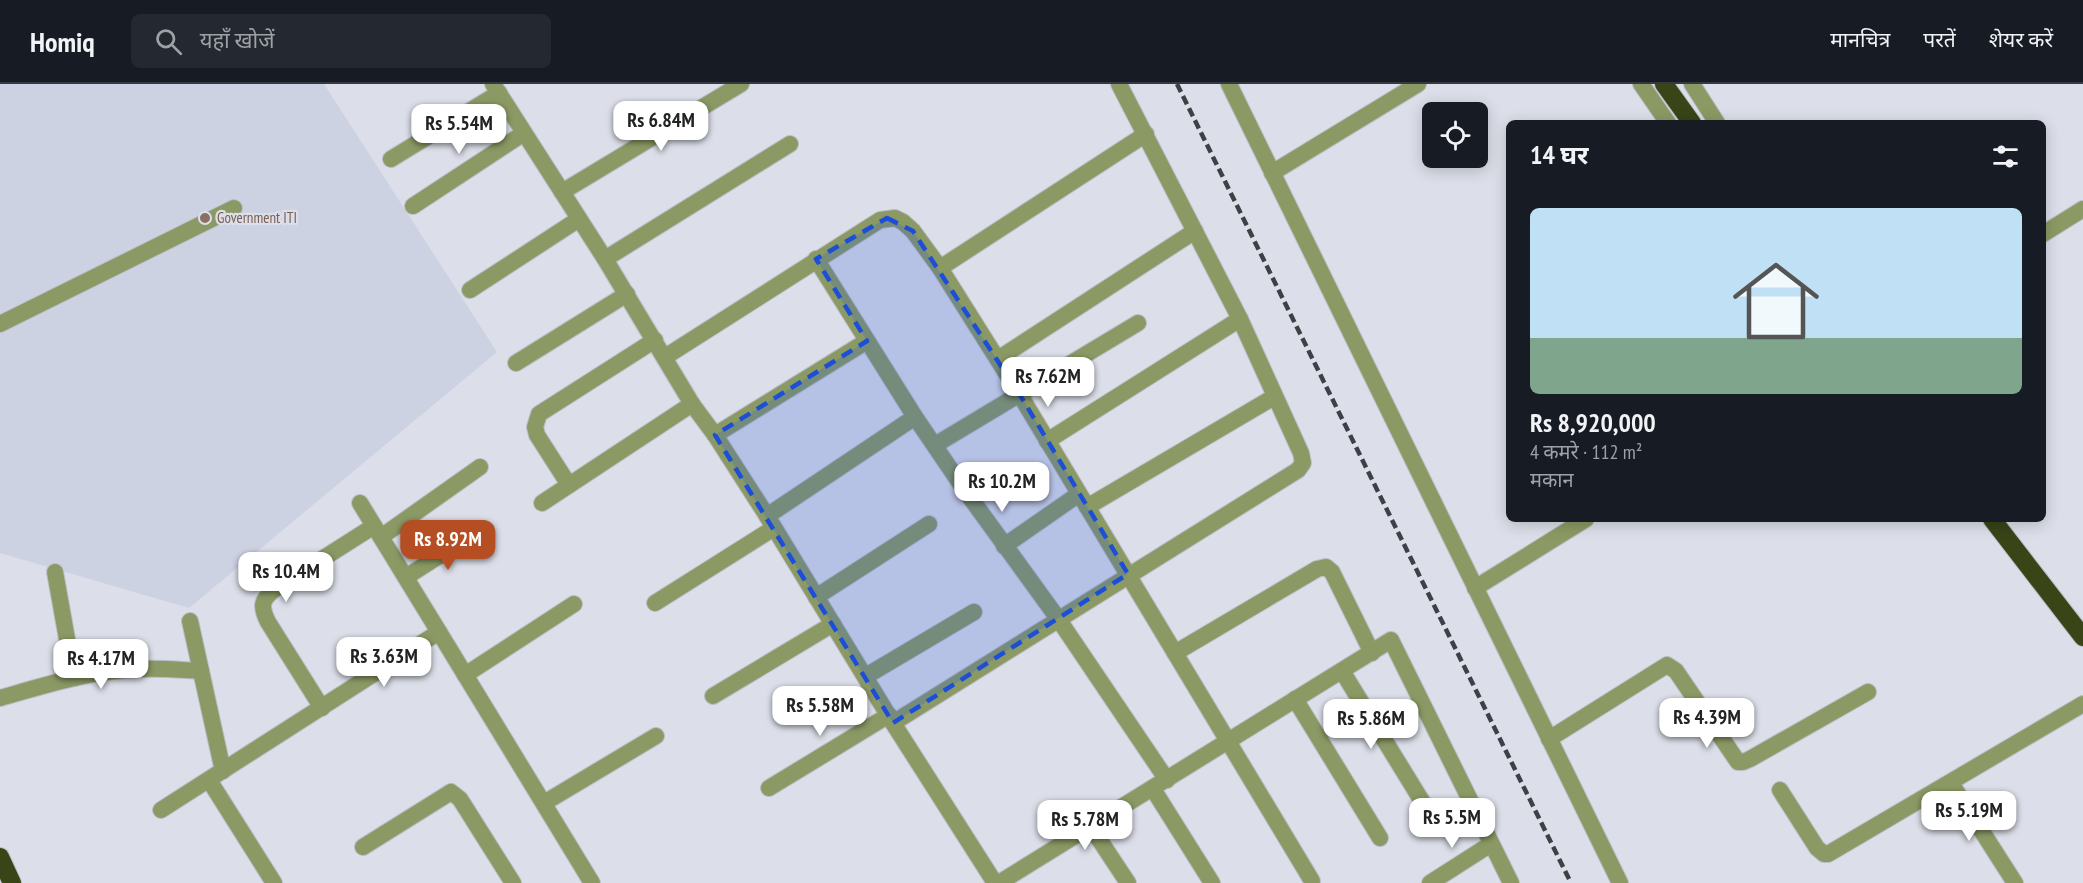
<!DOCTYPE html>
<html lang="hi">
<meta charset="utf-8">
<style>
:root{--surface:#171b24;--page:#242831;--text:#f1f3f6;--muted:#9ea1a6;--line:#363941;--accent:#b54f23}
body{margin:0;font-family:"PT Sans Narrow","Noto Sans Devanagari",sans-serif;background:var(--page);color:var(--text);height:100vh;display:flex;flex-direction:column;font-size:22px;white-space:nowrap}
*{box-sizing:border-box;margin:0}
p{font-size:20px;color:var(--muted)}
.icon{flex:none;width:33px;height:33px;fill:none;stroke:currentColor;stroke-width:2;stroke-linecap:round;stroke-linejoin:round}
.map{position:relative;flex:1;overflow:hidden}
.side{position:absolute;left:1506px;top:36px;width:540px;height:402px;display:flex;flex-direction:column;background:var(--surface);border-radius:9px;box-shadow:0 3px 15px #0003}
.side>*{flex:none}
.fabs{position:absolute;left:1422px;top:18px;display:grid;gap:12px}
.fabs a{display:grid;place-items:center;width:66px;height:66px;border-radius:9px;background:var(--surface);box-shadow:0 3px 15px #0003;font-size:30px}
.price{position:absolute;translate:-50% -51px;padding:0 14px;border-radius:12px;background:#fff;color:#222;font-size:20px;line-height:39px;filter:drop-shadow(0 2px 3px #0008)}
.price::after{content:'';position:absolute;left:50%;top:36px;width:18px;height:14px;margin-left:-9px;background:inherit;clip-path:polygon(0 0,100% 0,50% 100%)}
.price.selected{background:var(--accent);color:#fff}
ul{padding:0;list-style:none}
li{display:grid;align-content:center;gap:12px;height:318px;padding:0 24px}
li+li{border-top:2px solid var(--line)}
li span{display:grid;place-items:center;height:186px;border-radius:9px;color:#555}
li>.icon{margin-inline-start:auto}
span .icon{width:108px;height:108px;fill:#fffc;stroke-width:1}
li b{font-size:26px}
h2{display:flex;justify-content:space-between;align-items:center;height:72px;padding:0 24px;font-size:26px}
header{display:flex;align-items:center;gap:36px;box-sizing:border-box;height:84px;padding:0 30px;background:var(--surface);border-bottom:2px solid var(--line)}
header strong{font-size:28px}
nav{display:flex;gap:33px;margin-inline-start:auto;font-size:21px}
.search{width:420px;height:54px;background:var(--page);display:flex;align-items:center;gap:15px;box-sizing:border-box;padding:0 21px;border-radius:9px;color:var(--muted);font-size:22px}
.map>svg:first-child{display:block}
.built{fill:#cdd2e3}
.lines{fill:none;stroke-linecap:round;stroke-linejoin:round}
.minor-casing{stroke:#bbbdc6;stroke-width:18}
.highway-casing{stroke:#bbbdc6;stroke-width:20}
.minor{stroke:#8b9a64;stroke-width:16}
.highway{stroke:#394417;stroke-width:18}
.rail{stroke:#3f4045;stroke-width:4.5;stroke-dasharray:9 4.5;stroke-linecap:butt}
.marked{fill:#1d4ed8;fill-opacity:0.2;stroke:#1d4ed8;stroke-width:4.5;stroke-dasharray:12 8;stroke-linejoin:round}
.education-dot{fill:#8d6e63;stroke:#dcdfe9;stroke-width:2}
.labels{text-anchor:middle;stroke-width:4.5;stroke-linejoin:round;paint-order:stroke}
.education-label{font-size:15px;fill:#785e54;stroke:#dcdfe9;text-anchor:start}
</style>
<header>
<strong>Homiq</strong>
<div class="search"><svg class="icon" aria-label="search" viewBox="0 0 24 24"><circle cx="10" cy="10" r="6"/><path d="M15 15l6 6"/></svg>यहाँ खोजें</div>
<nav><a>मानचित्र</a><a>परतें</a><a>शेयर करें</a></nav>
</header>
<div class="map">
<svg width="2083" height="799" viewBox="0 0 2083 799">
<rect width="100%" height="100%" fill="#dcdfe9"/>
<path class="built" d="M0 0H324L497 268 189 524 0 469Z"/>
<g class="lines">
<g class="minor-casing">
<g id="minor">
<path d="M493 0 605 175 692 320 715 351 767 432 893 639 995 799"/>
<path d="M1229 0 1620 799"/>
<path d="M1641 0 1668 39"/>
<path d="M1692 0 1717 39"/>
<path d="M391 75 499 9"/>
<path d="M1272 89 1418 0"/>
<path d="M562 108 741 0"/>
<path d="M413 122 524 49"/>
<path d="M2043 150 2083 125"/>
<path d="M605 175 790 60"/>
<path d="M816 175 915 333 964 405 1059 536 1167 696"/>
<path d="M940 184 1146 50"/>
<path d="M470 206 579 135"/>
<path d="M0 240 234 124"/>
<path d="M665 273 880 136 895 134 903 138 913 147 940 184 1020 311 1312 797"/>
<path d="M998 275 1195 147"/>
<path d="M516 279 627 210"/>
<path d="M715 351 867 257"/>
<path d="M1047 357 1240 235"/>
<path d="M935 361 1138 239"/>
<path d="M569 401 537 351 535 343 539 330 655 256"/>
<path d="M542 419 692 320"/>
<path d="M1087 423 1274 313"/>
<path d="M767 432 915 333"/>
<path d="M381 453 480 383"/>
<path d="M1004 462 1079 410"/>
<path d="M55 488 74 594"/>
<path d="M406 493 472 451"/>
<path d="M1475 504 1586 435"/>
<path d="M816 513 929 440"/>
<path d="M655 519 774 444"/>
<path d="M190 537 223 687"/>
<path d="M439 548 592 799"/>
<path d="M1175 569 1317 485 1326 483 1332 488 1372 569"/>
<path d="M1342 587 1428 727"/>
<path d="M465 591 574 520"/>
<path d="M866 592 974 528"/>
<path d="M713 612 833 540"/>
<path d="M0 614C46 601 92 586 141 585 161 584 181 586 201 587"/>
<path d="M1295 615 1380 754"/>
<path d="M322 624 268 538C260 522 261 516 275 505L374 442"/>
<path d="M893 639 1298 386 1303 379 1301 369 1240 235 1119 0"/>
<path d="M1549 655 1667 581 1676 587 1738 678H1743L1750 675 1868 608"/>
<path d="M209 696 274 799"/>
<path d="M1951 699 2015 799"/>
<path d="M769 704 889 631"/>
<path d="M1153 705 1212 799"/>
<path d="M1780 706 1817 764 1824 770H1828L2083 620"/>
<path d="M544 719 656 652"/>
<path d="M161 726 439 548 360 419"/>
<path d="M1091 743 1128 799"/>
<path d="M363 763 451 708 460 715 513 799"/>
<path d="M999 799 1391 556 1511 799"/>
<path d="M1430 799 1491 760"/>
</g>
</g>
<g class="highway-casing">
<g id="highway">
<path d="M1664 0 1692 39"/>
<path d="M1992 435 2083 553"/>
<path d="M0 773 12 799"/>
</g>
</g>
<use href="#minor" class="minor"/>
<use href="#highway" class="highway"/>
<path class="rail" d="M1177 0 1571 799"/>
</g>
<path class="marked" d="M887 134 913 147 1020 311 1128 490 893 639 715 351 867 257 816 175Z"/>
<circle class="education-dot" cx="205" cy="134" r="6"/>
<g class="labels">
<g class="education-label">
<text x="217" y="139">Government ITI</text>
</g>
</g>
</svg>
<div class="fabs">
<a><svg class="icon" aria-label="locate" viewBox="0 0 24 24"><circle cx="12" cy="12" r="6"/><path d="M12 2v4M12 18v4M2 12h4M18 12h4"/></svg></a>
</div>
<b class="price" style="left:661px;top:68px">Rs 6.84M</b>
<b class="price" style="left:459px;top:71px">Rs 5.54M</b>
<b class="price" style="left:1048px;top:324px">Rs 7.62M</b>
<b class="price" style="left:1002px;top:429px">Rs 10.2M</b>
<b class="price selected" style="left:448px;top:487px">Rs 8.92M</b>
<b class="price" style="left:286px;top:519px">Rs 10.4M</b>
<b class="price" style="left:384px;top:604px">Rs 3.63M</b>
<b class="price" style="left:101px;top:606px">Rs 4.17M</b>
<b class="price" style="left:820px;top:653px">Rs 5.58M</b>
<b class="price" style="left:1707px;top:665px">Rs 4.39M</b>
<b class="price" style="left:1371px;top:666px">Rs 5.86M</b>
<b class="price" style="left:1969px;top:758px">Rs 5.19M</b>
<b class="price" style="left:1452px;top:765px">Rs 5.5M</b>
<b class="price" style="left:1085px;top:767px">Rs 5.78M</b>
<section class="side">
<h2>14 घर<svg class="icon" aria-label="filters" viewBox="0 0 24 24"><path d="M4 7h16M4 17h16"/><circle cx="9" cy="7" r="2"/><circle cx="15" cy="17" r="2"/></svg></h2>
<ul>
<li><span style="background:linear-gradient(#bfe0f5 70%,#7fa58c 0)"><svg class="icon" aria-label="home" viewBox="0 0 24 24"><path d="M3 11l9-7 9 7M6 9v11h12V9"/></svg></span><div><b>Rs 8,920,000</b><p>4 कमरे · 112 m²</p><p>मकान</p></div></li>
</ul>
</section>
</div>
